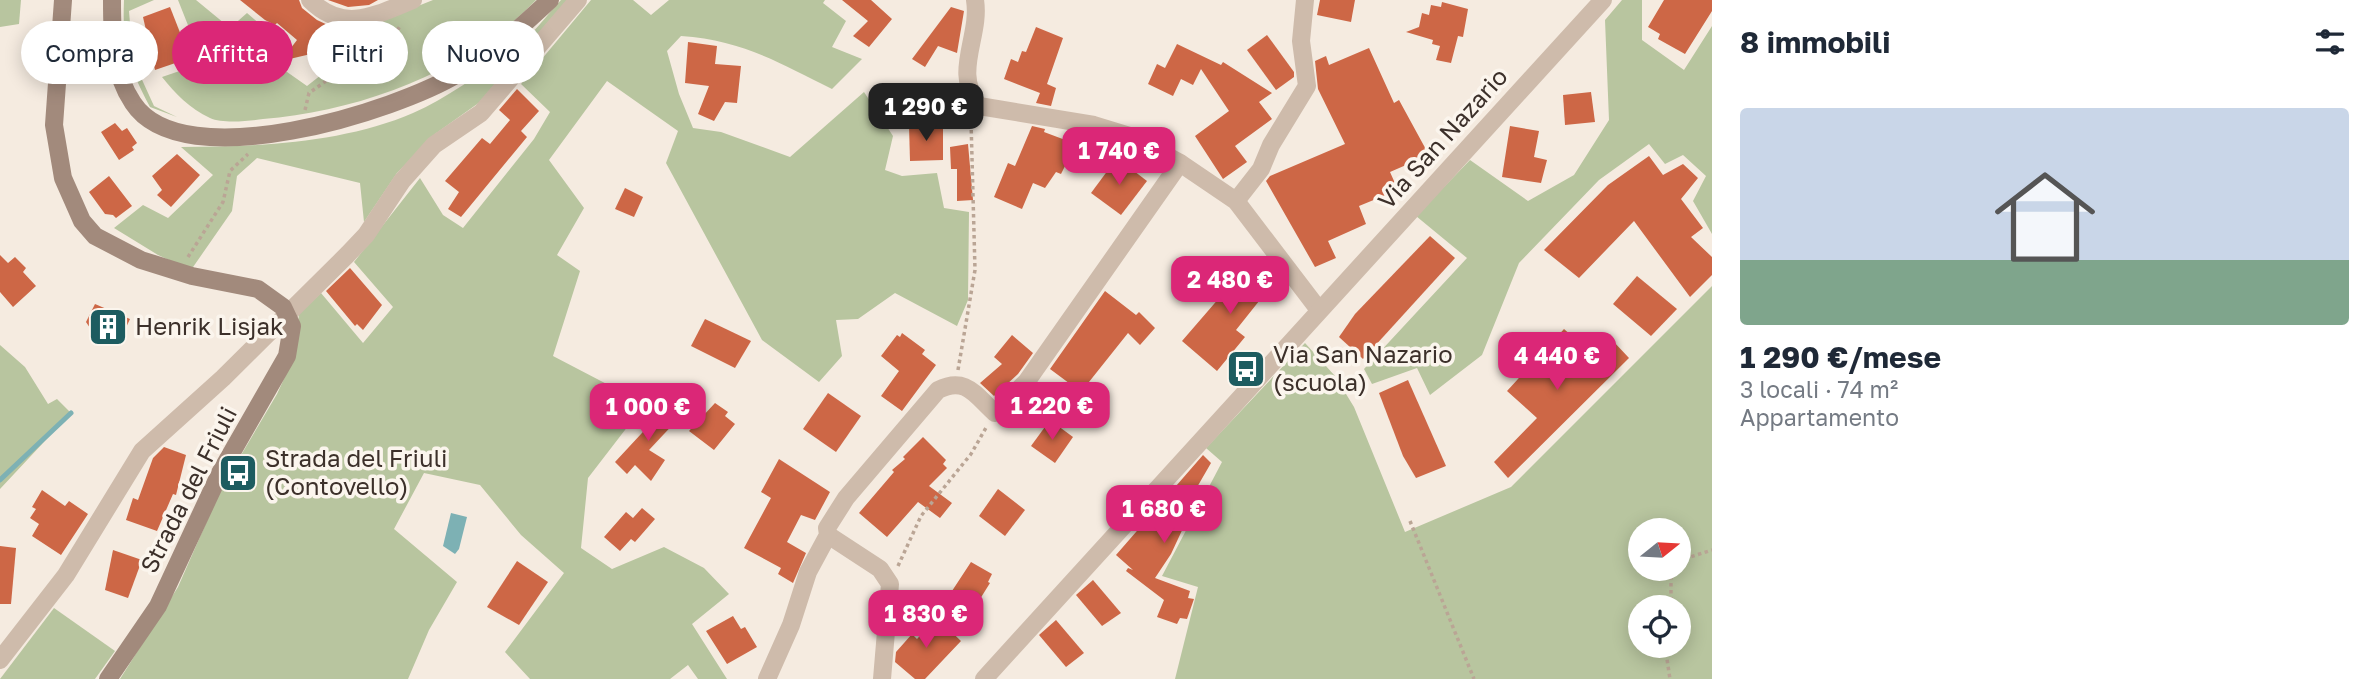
<!DOCTYPE html>
<html lang="it">
<meta charset="utf-8">
<style>
:root{--surface:#fff;--page:#f6f6f7;--text:#1f2937;--muted:#747a83;--accent:#db2777}
body{margin:0;font-family:"Golos Text",sans-serif;background:var(--page);color:var(--text);height:100vh;display:flex;flex-direction:column;font-size:26px;white-space:nowrap}
*{box-sizing:border-box;margin:0}
p{font-size:23px;color:var(--muted)}
.icon{flex:none;width:38px;height:38px;fill:none;stroke:currentColor;stroke-width:2;stroke-linecap:round;stroke-linejoin:round}
.map{position:relative;flex:1;overflow:hidden}
.side{display:flex;flex-direction:column;background:var(--surface);width:665px}
.side>*{flex:none}
.hud{position:absolute;left:21px;top:21px;width:665px;height:63px;display:flex;gap:14px}
.needle{width:46px;rotate:72deg}
.buttons{position:absolute;left:1628px;top:518px;display:grid;gap:14px}
.buttons a{display:grid;place-items:center;width:63px;height:63px;border-radius:50%;background:var(--surface);box-shadow:0 4px 18px #0003;font-size:35px}
.price{position:absolute;translate:-50% -60px;padding:0 16px;border-radius:14px;background:var(--accent);color:#fff;font-size:23px;line-height:46px;filter:drop-shadow(0 2px 4px #0008)}
.price::after{content:'';position:absolute;left:50%;top:42px;width:21px;height:16px;margin-left:-10px;background:inherit;clip-path:polygon(0 0,100% 0,50% 100%)}
.price.current{background:#222;color:#fff}
ul{padding:0;list-style:none}
li{display:grid;align-content:center;gap:14px;height:371px;padding:0 28px}
li span{display:grid;place-items:center;height:217px;border-radius:7px;color:#555}
li>.icon{margin-inline-start:auto}
span .icon{width:126px;height:126px;fill:#fffc;stroke-width:1}
li b{font-size:30px}
h2{display:flex;justify-content:space-between;align-items:center;height:84px;padding:0 28px;font-size:30px}
.chip{padding:0 24px;border-radius:32px;background:var(--surface);box-shadow:0 4px 18px #0003;font-size:24px;line-height:63px}
.chip.current{background:var(--accent);color:#fff}
main{display:flex;flex:1;min-height:0}
.map>svg:first-child{display:block}
.green{fill:#b8c59f;fill-rule:evenodd}
.water{fill:#7db1b4}
.lines{fill:none;stroke-linecap:round;stroke-linejoin:round}
.stream{stroke:#7db1b4;stroke-width:5}
.building{fill:#cd6746}
.path{stroke:#baa595;stroke-width:3.5;stroke-dasharray:3.5 3.5;stroke-linecap:butt}
.minor{stroke:#cebbab;stroke-width:18}
.secondary{stroke:#a28a7c;stroke-width:18}
.labels{text-anchor:middle;stroke-width:7;stroke-linejoin:round;paint-order:stroke}
.street-label{font-size:24px;fill:#3c302a;stroke:#fbf5ed}
.poi-label{font-size:24px;fill:#3c302a;stroke:#fbf5ed;text-anchor:start}
</style>
<main>
<div class="map">
<svg width="1712" height="679" viewBox="0 0 1712 679">
<rect width="100%" height="100%" fill="#f5ebe0"/>
<g class="green">
<path d="M0 0H21L19 24 0 27Z"/>
<path d="M124 0H154L129 11 133 60 154 106 177 117 150 107C129 67 122 46 124 0Z"/>
<path d="M178 0H196L230 28 247 13 281 42 270 60 307 86 372 35 368 26 433 0H536C467 72 360 111 263 119 249 121 223 124 210 118 190 109 175 93 162 77L203 63Z"/>
<path d="M561 0H571L480 102 435 134 397 173 364 222 360 183 257 158 237 176 232 211 191 270 158 255 114 228 143 205 168 218 213 175 181 147C256 147 344 143 413 113 447 98 483 72 513 50 531 37 546 16 561 0Z"/>
<path d="M591 0H633L651 15 669 0H825L823 3 846 21 832 47 862 59 832 89C779 63 742 40 681 36L667 51 679 94 693 128 721 132 790 157 864 92 893 136 885 170 902 176 937 173 944 208 969 212 968 300 957 326 895 293 858 319 836 320 842 356 819 382 762 340 666 163 678 131 607 81 549 160 584 208 557 255 580 271 553 356 645 404 588 478 581 548 612 569 664 547 704 568 729 594 692 624 727 679H698L688 665 670 679H530L505 652 564 573 521 535 480 485 424 473 394 529 457 582 429 630 408 679H120L178 587 221 489 277 394 295 355 299 313 321 293 363 343 393 307 354 262 420 178 443 215 463 228 534 139 550 112 521 84Z"/>
<path d="M1622 0H1642V40L1684 70 1712 26V234L1693 201 1706 176 1683 155 1665 164 1649 144 1599 180 1519 263 1482 355 1430 395 1417 368 1372 384 1364 369 1467 258 1416 216 1470 160 1528 201 1574 175 1609 120 1605 20Z"/>
<path d="M1712 286V679H1175L1198 587 1162 576 1222 462 1206 448 1305 343 1335 376 1354 407 1405 532 1511 487ZM1640 530H1678V569H1640ZM1640 607H1678V646H1640Z"/>
<path d="M0 345 25 367 48 404 57 399 71 413 0 489Z"/>
<path d="M54 608 115 651 95 679H0Z"/>
</g>
<path class="water" d="M451 513 467 517 459 549 455 554 443 546Z"/>
<g class="lines">
<path class="stream" d="M0 480 71 413"/>
</g>
<g class="building">
<path d="M240 0H299L302 8 317 20 332 27 359 30 362 37 328 50 281 61 297 40 277 23 275 25 265 20Z"/>
<path d="M328 0H378L369 5 348 7Z"/>
<path d="M842 0H871L892 19 869 47 853 36 868 21Z"/>
<path d="M1320 0H1355L1351 22 1317 15Z"/>
<path d="M1664 0H1712V11L1685 54 1658 39 1660 34 1648 27Z"/>
<path d="M1442 2 1468 9 1463 37 1458 36 1451 63 1436 60 1440 46 1432 44 1433 40 1406 32 1419 27 1422 13 1429 15 1431 5 1441 7Z"/>
<path d="M170 7 190 58 155 70 143 17Z"/>
<path d="M951 7 964 11 957 53 938 46 925 67 912 59Z"/>
<path d="M1036 27 1063 38 1047 84 1056 88 1051 106 1036 103 1040 93 1004 79 1011 59 1018 62 1022 51 1026 52Z"/>
<path d="M1267 35 1294 72V77L1276 90 1247 50Z"/>
<path d="M688 42 717 46 715 64 741 66 737 103 725 102 714 121 698 114 709 86 685 83Z"/>
<path d="M1177 44 1221 65 1223 62 1272 93 1259 102 1272 119 1235 146 1247 162 1223 179 1195 136 1229 111 1201 69 1193 85 1181 79 1173 96 1148 84 1157 64 1165 68Z"/>
<path d="M1369 48 1394 103 1399 100 1429 155 1390 172 1398 190 1359 206 1366 224 1328 241 1336 258 1315 267 1266 181 1270 176 1345 144 1318 89 1315 61 1326 56 1329 65Z"/>
<path d="M517 89 539 111 521 131 527 137 461 217 448 209 459 192 445 181 482 138 490 144 510 120 499 110Z"/>
<path d="M1591 92 1595 122 1565 125 1563 95Z"/>
<path d="M115 123 122 131 127 128 137 143 132 147 134 150 119 160 101 132Z"/>
<path d="M909 125H943V160L910 161Z"/>
<path d="M1032 126 1045 129 1044 132 1076 144 1061 174 1056 172 1045 188 1033 183 1022 209 994 197 1008 163 1015 166Z"/>
<path d="M1510 126 1539 131 1534 157 1547 160 1541 183 1502 177Z"/>
<path d="M968 144 973 200 957 201V169H951L950 147Z"/>
<path d="M177 154 200 175 171 207 157 195 162 190 152 176Z"/>
<path d="M1649 156 1663 175 1683 164 1698 178 1681 199 1703 228 1691 237 1712 257V275L1690 297 1634 221 1579 278 1544 250 1608 185Z"/>
<path d="M1117 158 1147 181 1121 215 1091 193Z"/>
<path d="M109 176 132 206 116 218 113 215 105 214 89 192Z"/>
<path d="M625 188 643 197 634 217 615 209Z"/>
<path d="M1430 236 1455 258 1363 359 1339 337 1355 314Z"/>
<path d="M0 255 8 263 15 257 26 268 23 272 36 286 13 307 0 292Z"/>
<path d="M1252 260 1261 268 1265 264 1279 276 1236 330 1245 337 1217 371 1182 341Z"/>
<path d="M350 268 382 305 363 330 357 324 355 326 326 291Z"/>
<path d="M1637 276 1677 309 1651 336 1613 304Z"/>
<path d="M1105 291 1136 315 1139 312 1155 328 1140 345 1128 333 1081 392 1050 369Z"/>
<path d="M95 304 130 319 123 334 116 331 111 341 101 335 96 337 86 322Z"/>
<path d="M705 319 751 341 735 368 691 346Z"/>
<path d="M1564 329 1597 358 1613 341 1629 358 1508 478 1494 462 1537 418 1507 391Z"/>
<path d="M902 333 925 350 922 354 936 365 902 411 881 396 899 371 881 356 897 335 900 337Z"/>
<path d="M1012 335 1033 353 1018 374 994 396 980 383 1002 364 994 357Z"/>
<path d="M1408 380 1446 466 1416 478 1403 456 1379 393Z"/>
<path d="M828 393 861 416 836 452 803 429Z"/>
<path d="M653 400 679 418 649 450 665 460 651 481 635 465 627 474 615 462 654 420 642 414Z"/>
<path d="M715 403 728 412 725 416 735 424 714 450 689 431Z"/>
<path d="M1050 420 1073 437 1055 463 1031 446Z"/>
<path d="M923 437 946 460 943 464 947 468 929 486 952 503 940 518 918 502 887 537 859 513 894 472 892 470 905 459 903 457Z"/>
<path d="M164 447 186 455 176 495 173 494 157 531 126 520 133 498 138 500 153 458Z"/>
<path d="M1203 455 1211 463 1185 508 1191 511 1171 554 1155 578 1190 591 1188 598 1194 599 1187 619 1180 618 1177 624 1157 617 1164 600 1126 571 1128 568 1133 570 1116 555Z"/>
<path d="M779 459 830 492 815 520 801 515 787 542 806 553 793 583 778 574 781 568 744 548 771 498 761 492Z"/>
<path d="M998 489 1025 510 1005 536 979 516Z"/>
<path d="M42 490 65 506 69 501 88 514 61 555 32 536 39 524 30 518 36 509 32 507Z"/>
<path d="M642 508 655 519 635 542 631 539 620 551 604 537 626 512 633 518Z"/>
<path d="M0 546 16 548 11 604H0Z"/>
<path d="M113 550 142 560 128 598 105 590Z"/>
<path d="M517 561 548 582 519 625 487 607Z"/>
<path d="M971 562 992 574 988 582 990 583 975 607 952 591Z"/>
<path d="M1093 580 1121 613 1102 626 1076 595Z"/>
<path d="M733 616 741 629 745 627 757 647 727 664 706 631Z"/>
<path d="M937 618 961 641 925 679H915L895 662 896 652 912 634 917 639Z"/>
<path d="M1056 620 1084 653 1066 667 1039 635Z"/>
</g>
<g class="lines">
<g class="path">
<path d="M305 110 309 93 396 32 401 25"/>
<path d="M188 257 223 202 230 171 248 154"/>
<path d="M958 370 975 270 971 121"/>
<path d="M1410 521 1474 679"/>
<path d="M1678 561 1712 550"/>
<path d="M898 566 921 516 971 454 987 426"/>
<path d="M1671 569V607"/>
<path d="M1665 646 1670 679"/>
</g>
<g class="minor">
<path d="M310 0C343 33 374 16 413 0"/>
<path d="M975 0C981 37 952 72 979 106L1094 125 1130 136 1180 163"/>
<path d="M1236 201 1261 169 1271 145 1307 86 1301 41 1305 0"/>
<path d="M828 535 880 569 890 584 882 679"/>
<path d="M0 660 66 575 142 451 223 378 348 254 366 235 402 181 434 145 481 113 578 0"/>
<path d="M767 679 791 625 808 572 828 535 827 528 846 498 938 390C966 376 975 395 995 413L1027 381 1180 163 1236 201 1319 310"/>
<path d="M984 679 1603 0"/>
</g>
<g class="secondary">
<path d="M63 0 54 125 63 178 82 221 95 236 141 260 192 276 258 289 283 307 292 326 287 356 220 473 158 606 108 679"/>
<path d="M112 0C112 35 112 72 133 103 183 179 397 111 459 73 493 53 521 27 550 0"/>
</g>
</g>
<defs>
<g id="building-square" transform="scale(2.0125)"><rect x="-9" y="-9" width="18" height="18" rx="4" fill="#1d5c60" stroke="#fbf5ed"/><path d="M-4-6H4V6H1V3H-1V6H-4ZM-2.5-4.3h1.7v1.8h-1.7ZM.8-4.3h1.7v1.8H.8ZM-2.5-1h1.7V.8h-1.7ZM.8-1h1.7V.8H.8Z" fill="#fff"/></g>
<g id="bus-square" transform="scale(2.0125)"><rect x="-9" y="-9" width="18" height="18" rx="4" fill="#1d5c60" stroke="#fbf5ed"/><path d="M-5-6H5V4H4V6H2V4H-2V6H-4V4H-5ZM-3.5-4V0h7V-4ZM-3.5 1.2v1.5H-2V1.2ZM2 1.2v1.5H3.5V1.2Z" fill="#fff"/></g>
</defs>
<g fill-rule="evenodd">
<use href="#building-square" x="108" y="327"/>
<use href="#bus-square" x="1246" y="369"/>
<use href="#bus-square" x="238" y="473"/>
</g>
<g class="labels">
<g class="street-label">
<text transform="translate(1443 139) rotate(-48)" y="8">Via San Nazario</text>
<text transform="translate(189 490) rotate(-63)" y="8">Strada del Friuli</text>
</g>
<g class="poi-label">
<text x="135" y="335">Henrik Lisjak</text>
<text x="1273" y="363">Via San Nazario<tspan x="1273" dy="28">(scuola)</tspan></text>
<text x="265" y="467">Strada del Friuli<tspan x="265" dy="28">(Contovello)</tspan></text>
</g>
</g>
</svg>
<div class="buttons">
<a><svg class="needle" viewBox="-14 -14 28 28"><path d="M0-13l5 13h-10z" fill="#e53935"/><path d="M0 13l5-13h-10z" fill="#747a83"/></svg></a>
<a><svg class="icon" aria-label="locate" viewBox="0 0 24 24"><circle cx="12" cy="12" r="6"/><path d="M12 2v4M12 18v4M2 12h4M18 12h4"/></svg></a>
</div>
<b class="price current" style="left:926px;top:143px">1 290 €</b>
<b class="price" style="left:1119px;top:187px">1 740 €</b>
<b class="price" style="left:1230px;top:316px">2 480 €</b>
<b class="price" style="left:1557px;top:392px">4 440 €</b>
<b class="price" style="left:1052px;top:442px">1 220 €</b>
<b class="price" style="left:648px;top:443px">1 000 €</b>
<b class="price" style="left:1164px;top:545px">1 680 €</b>
<b class="price" style="left:926px;top:650px">1 830 €</b>
<div class="hud">
<a class="chip">Compra</a>
<a class="chip current">Affitta</a>
<a class="chip">Filtri</a>
<a class="chip">Nuovo</a>
</div>
</div>
<section class="side">
<h2>8 immobili<svg class="icon" aria-label="filters" viewBox="0 0 24 24"><path d="M4 7h16M4 17h16"/><circle cx="9" cy="7" r="2"/><circle cx="15" cy="17" r="2"/></svg></h2>
<ul>
<li><span style="background:linear-gradient(#c9d6e8 70%,#7fa58c 0)"><svg class="icon" aria-label="home" viewBox="0 0 24 24"><path d="M3 11l9-7 9 7M6 9v11h12V9"/></svg></span><div><b>1 290 €/mese</b><p>3 locali · 74 m²</p><p>Appartamento</p></div></li>
</ul>
</section>
</main>
